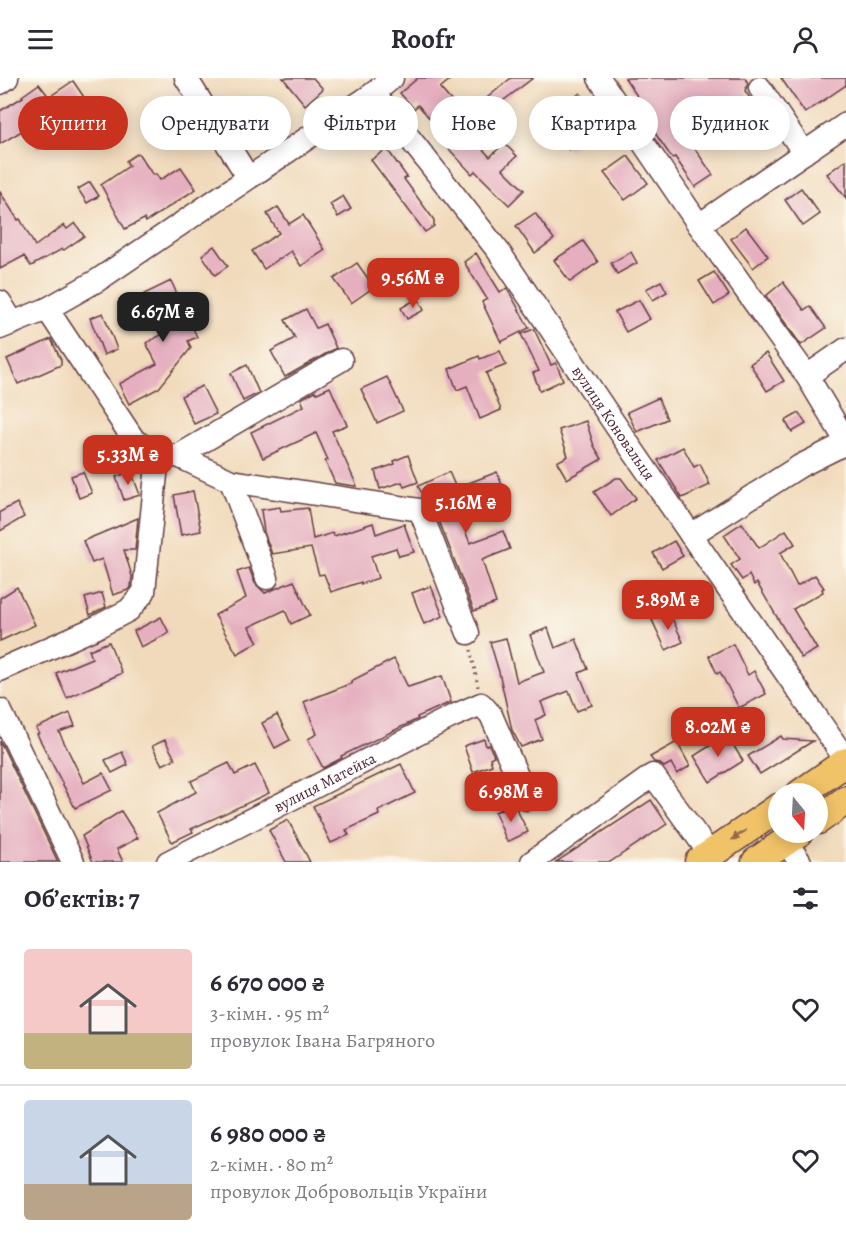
<!DOCTYPE html>
<html lang="uk">
<meta charset="utf-8">
<style>
:root{--surface:#fff;--page:#f7f7f7;--text:#2b2b33;--muted:#7c7c81;--line:#e1e1e2;--accent:#c8321e}
body{margin:0;font-family:Alegreya,serif;background:var(--page);color:var(--text);height:100vh;display:flex;flex-direction:column;font-size:22px;white-space:nowrap}
*{box-sizing:border-box;margin:0}
p{font-size:20px;color:var(--muted)}
.icon{flex:none;width:33px;height:33px;fill:none;stroke:currentColor;stroke-width:2;stroke-linecap:round;stroke-linejoin:round}
.map{position:relative;height:784px;overflow:hidden}
.sheet{display:flex;flex-direction:column;background:var(--surface);flex:1}
.sheet>*{flex:none}
.hud{position:absolute;left:18px;top:18px;width:810px;height:54px;display:flex;gap:12px}
.needle{width:39px;rotate:162deg}
.buttons{position:absolute;left:768px;top:705px;display:grid;gap:12px}
.buttons a{display:grid;place-items:center;width:60px;height:60px;border-radius:50%;background:var(--surface);box-shadow:0 3px 15px #0003;font-size:30px}
.price{position:absolute;translate:-50% -51px;padding:0 14px;border-radius:12px;background:var(--accent);color:#fff;font-size:20px;line-height:39px;filter:drop-shadow(0 2px 3px #0008)}
.price::after{content:'';position:absolute;left:50%;top:36px;width:18px;height:14px;margin-left:-9px;background:inherit;clip-path:polygon(0 0,100% 0,50% 100%)}
.price.current{background:#222;color:#fff}
ul{padding:0;list-style:none}
li{display:flex;align-items:center;gap:18px;height:150px;padding:0 24px}
li+li{border-top:2px solid var(--line)}
li span{display:grid;place-items:center;flex:none;width:168px;height:120px;border-radius:6px;color:#555}
li>.icon{margin-inline-start:auto}
span .icon{width:72px;height:72px;fill:#fffc;stroke-width:1}
li b{font-size:26px}
h2{display:flex;justify-content:space-between;align-items:center;height:72px;padding:0 24px;font-size:26px}
.pill{padding:0 21px;border-radius:27px;background:var(--surface);box-shadow:0 3px 15px #0003;font-size:21px;line-height:54px}
.pill.current{background:var(--accent);color:#fff}
header{display:flex;justify-content:space-between;align-items:center;height:78px;padding:0 24px;background:var(--surface);font-size:27px;font-weight:700}
.map>svg:first-child{display:block}
.building{fill:#e5afbf}
.lines{fill:none;stroke-linecap:round;stroke-linejoin:round}
.minor-casing{stroke:#633b41;stroke-width:25}
.major-casing{stroke:#633b41;stroke-width:31}
.path{stroke:#633b41;stroke-width:3;stroke-dasharray:1.5 4.5;stroke-linecap:butt}
.minor{stroke:#fff;stroke-width:22}
.major{stroke:#f1c369;stroke-width:28}
.oneway{fill:#956947}
.labels{text-anchor:middle;stroke-width:6;stroke-linejoin:round;paint-order:stroke}
.street-label{font-size:16px;fill:#4a1f2b;stroke:#fbf7ec}
</style>
<header><svg class="icon" aria-label="menu" viewBox="0 0 24 24"><path d="M4 6h16M4 12h16M4 18h16"/></svg>Roofr<svg class="icon" aria-label="person" viewBox="0 0 24 24"><circle cx="12" cy="8" r="4"/><path d="M4 21q1-7 8-7t8 7"/></svg></header>
<div class="map">
<svg width="846" height="784" viewBox="0 0 846 784">
<rect width="100%" height="100%" fill="#fbf7ec"/>
<filter id="ink" filterUnits="userSpaceOnUse"><feTurbulence type="fractalNoise" baseFrequency=".0167" numOctaves="2"/><feDisplacementMap in="SourceGraphic" scale="12" xChannelSelector="R" yChannelSelector="G"/><feConvolveMatrix kernelMatrix="1 2 1 2 8 2 1 2 1" color-interpolation-filters="sRGB"/></filter>
<filter id="wash" filterUnits="userSpaceOnUse"><feTurbulence type="fractalNoise" baseFrequency=".008" numOctaves="4" result="noise"/><feDisplacementMap in="SourceGraphic" scale="24" xChannelSelector="R" yChannelSelector="G"/><feGaussianBlur stdDeviation="1.35" result="paint"/><feColorMatrix in="noise" values="0 0 0 0 0 0 0 0 0 0 0 0 0 0 0 0 0 1.4 0 .05"/><feComposite in="paint" operator="in"/></filter>
<g filter="url(#wash)">
<rect width="100%" height="100%" fill="#f1dabb"/>
<g id="blocks">
<g class="building">
<path d="M283 0H313L323 11 305 27Z"/>
<path d="M418 0H452L440 10 467 41 460 47 490 79 504 65 517 78 503 91 524 112 509 127 475 93 472 96 449 71 453 67 418 27 414 31 400 15Z"/>
<path d="M511 0H533L483 38 476 29Z"/>
<path d="M625 0H745L748 5 745 13 774 56 759 66 741 39 722 52 695 71 713 97 695 109 675 79 672 80 642 36 647 33Z"/>
<path d="M781 0H846V7L805 35Z"/>
<path d="M73 3 101 44 86 55 70 31 46 47 55 60 38 71 25 51 0 66V33L23 19 22 18 39 6 49 19Z"/>
<path d="M580 15 600 38 577 57 581 62 569 72 553 52 569 40 561 30Z"/>
<path d="M264 18 283 43 253 65 234 40Z"/>
<path d="M174 21 187 41 157 61 144 41Z"/>
<path d="M387 71 407 99 404 101 434 142V148L425 154 371 82Z"/>
<path d="M138 75 153 97 156 96 160 102 181 89 196 111 146 144 144 141 125 151 101 107 129 88 126 83Z"/>
<path d="M628 78 648 105 625 122 604 95Z"/>
<path d="M846 82V120L827 96Z"/>
<path d="M90 104 99 118 87 125 78 111Z"/>
<path d="M801 110 820 136 803 148 785 122Z"/>
<path d="M0 114 18 142 20 141 35 168 64 147 67 151 75 145 84 158 64 172 62 171 31 188 24 178 0 191Z"/>
<path d="M343 118 351 131 338 139 330 126Z"/>
<path d="M278 129 289 146 303 137 325 172 301 188 291 173 264 191 252 173 279 155 267 136Z"/>
<path d="M535 135 554 161 535 175 516 148Z"/>
<path d="M746 149 768 178 753 190 731 161Z"/>
<path d="M583 163 598 184 570 204 554 182Z"/>
<path d="M214 168 228 188 215 197 202 177Z"/>
<path d="M631 174 637 185 617 196 611 185Z"/>
<path d="M476 175 500 214 507 210 529 250 501 264 482 224 487 221 464 184Z"/>
<path d="M357 185 374 209 351 225 334 201Z"/>
<path d="M714 194 729 217 714 227 699 203Z"/>
<path d="M171 203 197 259 188 263 191 270 159 310 129 326 119 306 157 286 146 265 163 256 144 216Z"/>
<path d="M661 203 667 214 653 222 646 211Z"/>
<path d="M783 204 804 232 810 228 826 250 801 267 766 218Z"/>
<path d="M418 220 424 232 407 241 401 230Z"/>
<path d="M639 222 650 241 626 254 615 234Z"/>
<path d="M306 231 316 250 325 246 336 270 285 299 271 273 295 260 285 242Z"/>
<path d="M103 235 117 271 104 277 90 240Z"/>
<path d="M534 251 551 287 556 285 563 302 540 313 533 295 539 293 521 256Z"/>
<path d="M51 261 61 282V287L18 306 7 281Z"/>
<path d="M500 273 506 287 486 295 501 332 480 341 467 308 457 312 449 291 479 278 480 281Z"/>
<path d="M766 275 784 303 767 313 750 286Z"/>
<path d="M247 287 259 315 243 323 231 295Z"/>
<path d="M387 299 403 333 377 345 361 311Z"/>
<path d="M202 308 216 336 194 346 181 318Z"/>
<path d="M330 309 347 347 332 353 357 408H355L335 405 325 383 328 382 316 355 263 380 251 354 304 328 301 321 315 313 317 315Z"/>
<path d="M658 320 667 341 637 354 627 334Z"/>
<path d="M799 335 806 346 792 354 785 343Z"/>
<path d="M586 343 594 368 602 381 567 401 557 384 568 378 559 352Z"/>
<path d="M683 369 694 389 700 386 710 407 682 420 658 382Z"/>
<path d="M408 377 418 404 404 409 402 404 380 411 375 393 395 386 394 383Z"/>
<path d="M131 393 140 417 124 422 116 399Z"/>
<path d="M83 394 92 415 79 420 71 398Z"/>
<path d="M449 394 456 410 497 394 502 407 461 423 463 427 456 430 470 465 503 453 510 471 482 482 496 525 474 533 433 427 424 419 418 408Z"/>
<path d="M616 400H621L636 420 611 438 594 414Z"/>
<path d="M193 413 201 453 181 457 174 417Z"/>
<path d="M17 425 24 439 0 453V434Z"/>
<path d="M280 429 281 433 308 430 313 461 333 455 334 458 373 445 376 456 404 446 414 474 399 478 396 470 371 478 378 500 361 506V504L331 514 324 496 319 497 311 470 272 476 264 454 261 432Z"/>
<path d="M138 440 135 472H124L132 498 131 509 128 512 113 517 102 481 92 485 83 463Z"/>
<path d="M742 445 759 470 786 452 795 466 780 475 797 508 815 497 824 510 822 511 823 514 793 531 817 571 801 580 757 505 754 507 749 497 742 502 731 487 740 481 724 457Z"/>
<path d="M674 463 683 478 662 490 653 475Z"/>
<path d="M249 490 255 505 265 515 294 503 310 537 291 546 285 532 249 549 258 564 237 576 215 537 246 520 237 494Z"/>
<path d="M431 508 443 538 424 546 412 515Z"/>
<path d="M17 509 35 547 0 563V520Z"/>
<path d="M102 515 106 529 90 537 85 520Z"/>
<path d="M669 534 683 564 666 572 652 542Z"/>
<path d="M161 539 169 555 141 569 134 553Z"/>
<path d="M548 550 555 570 576 561 588 591 579 595 592 627 577 633 569 613 541 624 546 637 535 642 542 661 521 669 512 652 499 594 490 564 506 560 517 604 544 594 530 557Z"/>
<path d="M109 564 122 595 67 620 56 595 92 580 89 572Z"/>
<path d="M733 566 748 597 754 593 766 616 739 630 720 594 717 596 709 578Z"/>
<path d="M394 581 408 609 442 598 451 624 417 639 418 641 341 678 342 680 323 690 308 661 317 656 304 624 352 605 351 603Z"/>
<path d="M70 635 75 648 59 654 84 705 103 695 112 712 75 730 37 656 39 655 36 650Z"/>
<path d="M277 637 290 662 275 670 262 645Z"/>
<path d="M727 657 743 683 710 704 694 678Z"/>
<path d="M781 658 783 661 813 663 760 696 748 678Z"/>
<path d="M484 661 486 668 489 667 494 678 490 680 492 687 473 694 464 668Z"/>
<path d="M165 662 175 681 162 687 152 668Z"/>
<path d="M0 663 58 784H0Z"/>
<path d="M677 664 690 688 677 696 671 685 664 689 659 685 654 684 650 679Z"/>
<path d="M122 674 128 687 112 695 105 682Z"/>
<path d="M229 685 235 697 255 687 269 715 191 751 193 754 172 764 157 735 196 714 191 703Z"/>
<path d="M401 686 415 715 378 733 379 737 346 752 349 757 331 765 313 728Z"/>
<path d="M651 722 667 746 610 784H556Z"/>
<path d="M514 726 528 754 507 764 495 734Z"/>
<path d="M121 733 138 760 117 771 123 784H93L82 758Z"/>
<path d="M288 742 310 784H286L269 752Z"/>
</g>
</g>
</g>
<g filter="url(#ink)">
<use href="#blocks" fill-opacity="0" stroke="#633b41" stroke-width="1.5"/>
<g class="lines">
<g class="minor-casing">
<g id="minor">
<path d="M186 0 248 99"/>
<path d="M599 0 699 147 807 298 846 363"/>
<path d="M0 5 7 0"/>
<path d="M760 10 804 75"/>
<path id="s1" d="M374 15 499 174 618 351 846 682"/>
<path d="M699 147 846 46"/>
<path d="M0 224 13 245"/>
<path d="M47 231 134 362 158 377 178 378 341 282"/>
<path d="M0 250 47 231 98 202 374 15 392 0"/>
<path d="M807 298 846 271"/>
<path d="M178 378 231 403"/>
<path d="M691 457 800 388 846 365"/>
<path d="M267 500 231 403 420 432 468 555"/>
<path d="M0 592 95 550 129 532 144 514 158 377"/>
<path d="M0 632 73 784"/>
<path d="M786 764 800 784"/>
<path id="s2" d="M168 784 451 639 481 626 491 637 527 721"/>
<path d="M532 784 653 697 710 776"/>
</g>
</g>
<g class="major-casing">
<g id="major">
<path d="M800 716 846 684"/>
<path d="M818 742 846 722"/>
<path d="M699 784 778 730"/>
<path d="M756 784 799 754"/>
</g>
</g>
<path class="path" d="M471 572 478 609"/>
<use href="#minor" class="minor"/>
<use href="#major" class="major"/>
</g>
<defs><path id="oneway-solid" d="M-6-.8H1V-3.2L6.5 0L1 3.2V.8H-6Z" transform="scale(1.5)"/></defs>
<use class="oneway" href="#oneway-solid" transform="translate(739 757) rotate(146)"/>
</g>
<g class="labels">
<g class="street-label">
<text dy="6" stroke="none"><textPath href="#s1" startOffset="408">вулиця Коновальця</textPath></text>
<text dy="6" stroke="none"><textPath href="#s2" startOffset="176">вулиця Матейка</textPath></text>
</g>
</g>
</svg>
<div class="buttons">
<a><svg class="needle" viewBox="-14 -14 28 28"><path d="M0-13l5 13h-10z" fill="#e53935"/><path d="M0 13l5-13h-10z" fill="#7c7c81"/></svg></a>
</div>
<b class="price" style="left:413px;top:231px">9.56M ₴</b>
<b class="price current" style="left:163px;top:265px">6.67M ₴</b>
<b class="price" style="left:128px;top:408px">5.33M ₴</b>
<b class="price" style="left:466px;top:456px">5.16M ₴</b>
<b class="price" style="left:668px;top:553px">5.89M ₴</b>
<b class="price" style="left:718px;top:680px">8.02M ₴</b>
<b class="price" style="left:511px;top:745px">6.98M ₴</b>
<div class="hud">
<a class="pill current">Купити</a>
<a class="pill">Орендувати</a>
<a class="pill">Фільтри</a>
<a class="pill">Нове</a>
<a class="pill">Квартира</a>
<a class="pill">Будинок</a>
</div>
</div>
<section class="sheet">
<h2>Об’єктів: 7<svg class="icon" aria-label="filters" viewBox="0 0 24 24"><path d="M4 7h16M4 17h16"/><circle cx="9" cy="7" r="2"/><circle cx="15" cy="17" r="2"/></svg></h2>
<ul>
<li><span style="background:linear-gradient(#f6c9c9 70%,#c2b280 0)"><svg class="icon" aria-label="home" viewBox="0 0 24 24"><path d="M3 11l9-7 9 7M6 9v11h12V9"/></svg></span><div><b>6 670 000 ₴</b><p>3-кімн. · 95 m²</p><p>провулок Івана Багряного</p></div><svg class="icon" aria-label="heart" viewBox="0 0 24 24"><path d="M12 20l-8-8c-3-5 5-10 8-4 3-6 11-1 8 4z"/></svg></li>
<li><span style="background:linear-gradient(#c9d6e8 70%,#b9a48a 0)"><svg class="icon" aria-label="home" viewBox="0 0 24 24"><path d="M3 11l9-7 9 7M6 9v11h12V9"/></svg></span><div><b>6 980 000 ₴</b><p>2-кімн. · 80 m²</p><p>провулок Добровольців України</p></div><svg class="icon" aria-label="heart" viewBox="0 0 24 24"><path d="M12 20l-8-8c-3-5 5-10 8-4 3-6 11-1 8 4z"/></svg></li>
</ul>
</section>
